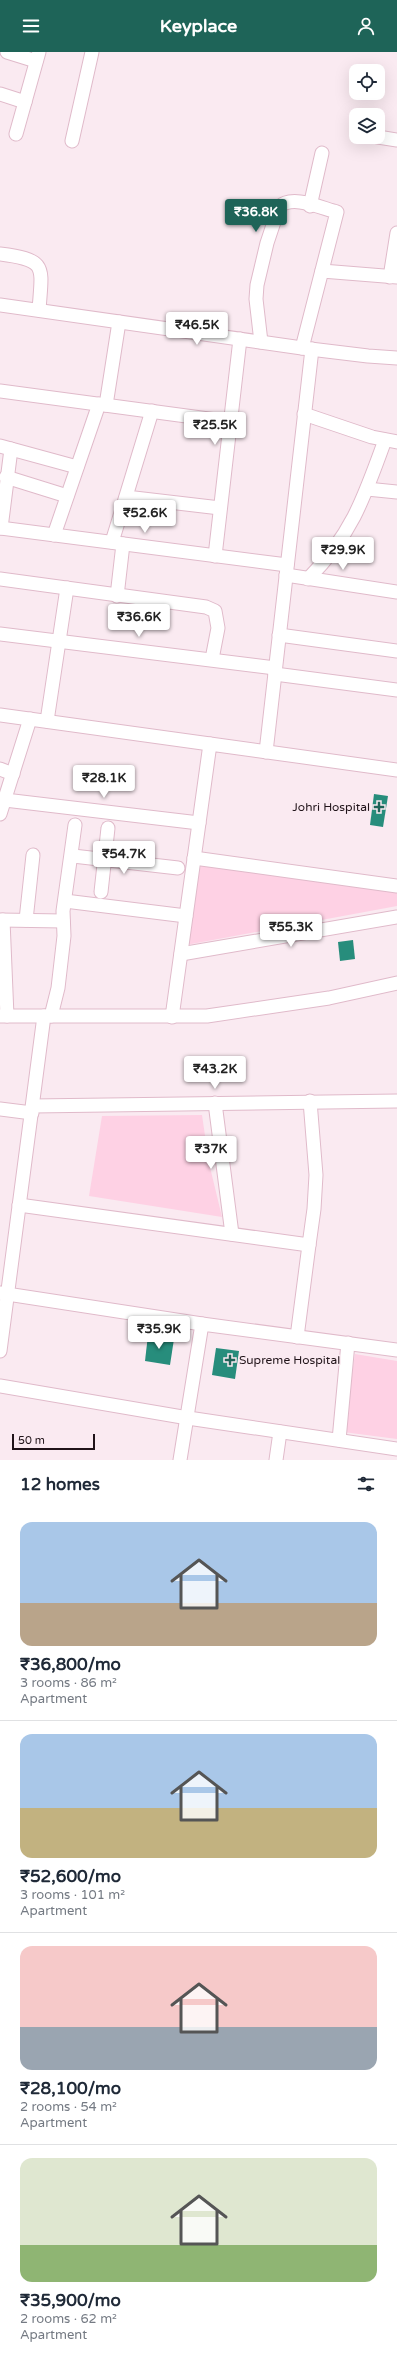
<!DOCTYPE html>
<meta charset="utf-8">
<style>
:root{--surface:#fff;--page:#f2f2f3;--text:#1f2937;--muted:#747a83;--line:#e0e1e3;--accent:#1e6458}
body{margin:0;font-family:"Varela Round",sans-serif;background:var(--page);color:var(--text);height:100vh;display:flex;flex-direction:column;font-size:15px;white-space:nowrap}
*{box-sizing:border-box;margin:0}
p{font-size:13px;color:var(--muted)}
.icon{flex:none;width:22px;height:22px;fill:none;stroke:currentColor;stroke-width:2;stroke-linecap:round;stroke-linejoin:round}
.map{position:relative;height:1408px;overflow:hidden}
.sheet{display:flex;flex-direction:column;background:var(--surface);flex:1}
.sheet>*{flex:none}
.controls{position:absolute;left:349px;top:12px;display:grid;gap:8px}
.controls a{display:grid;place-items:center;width:36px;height:36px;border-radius:8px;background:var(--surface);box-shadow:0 4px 16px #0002;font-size:20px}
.scale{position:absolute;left:12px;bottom:10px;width:83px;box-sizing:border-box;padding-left:4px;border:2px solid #201319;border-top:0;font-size:11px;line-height:14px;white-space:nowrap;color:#201319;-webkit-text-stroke:3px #faeaf1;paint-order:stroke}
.price{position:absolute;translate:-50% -34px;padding:0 9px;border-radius:4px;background:#fff;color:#222;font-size:13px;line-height:26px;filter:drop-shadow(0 1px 2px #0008)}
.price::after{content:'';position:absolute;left:50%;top:24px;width:12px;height:9px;margin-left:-6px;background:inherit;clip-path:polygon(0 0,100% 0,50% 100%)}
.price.selected{background:var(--accent);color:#fff}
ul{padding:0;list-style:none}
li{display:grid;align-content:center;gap:8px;height:212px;padding:0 20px}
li+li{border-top:1px solid var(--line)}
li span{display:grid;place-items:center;height:124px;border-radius:12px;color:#555}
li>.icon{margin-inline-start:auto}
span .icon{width:72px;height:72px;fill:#fffc;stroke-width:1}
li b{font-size:17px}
h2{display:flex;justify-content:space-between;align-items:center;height:48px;padding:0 20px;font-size:17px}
header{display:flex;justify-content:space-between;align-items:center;height:52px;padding:0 20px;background:var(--accent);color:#fff;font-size:18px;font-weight:700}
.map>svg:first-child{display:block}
.green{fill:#fed1e4}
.building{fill:#278d7c}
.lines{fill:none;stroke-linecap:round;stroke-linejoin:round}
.minor-casing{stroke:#e0baca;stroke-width:15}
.minor{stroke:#fff;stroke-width:13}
.poi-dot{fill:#1e6458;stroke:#faeaf1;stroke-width:1.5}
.labels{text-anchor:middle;stroke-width:3;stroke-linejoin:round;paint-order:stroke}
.poi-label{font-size:12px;fill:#201319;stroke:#faeaf1;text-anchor:end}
</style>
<header><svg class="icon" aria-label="menu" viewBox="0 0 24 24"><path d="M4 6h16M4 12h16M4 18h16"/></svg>Keyplace<svg class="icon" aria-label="person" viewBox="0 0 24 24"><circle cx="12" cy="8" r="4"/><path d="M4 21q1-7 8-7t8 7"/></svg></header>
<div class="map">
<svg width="397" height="1408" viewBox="0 0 397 1408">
<rect width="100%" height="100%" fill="#faeaf1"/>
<g class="green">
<path d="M201 813 397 839V854L186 893V864Z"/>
<path d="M202 1063 209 1111 222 1165 89 1144 102 1064Z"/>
<path d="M355 1302 397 1309V1387L343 1380Z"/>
</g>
<g class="building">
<path d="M374 742 388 744 383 775 370 773Z"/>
<path d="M353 888 355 907 340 909 338 890Z"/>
<path d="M148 1283 174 1287 170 1313 145 1309Z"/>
<path d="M216 1296 239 1299 235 1327 212 1323Z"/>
</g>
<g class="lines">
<g class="minor-casing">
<g id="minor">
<path d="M7 0 36 9"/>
<path d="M0 42 25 50"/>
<path d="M16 82 39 0"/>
<path d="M378 85 397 88"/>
<path d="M72 89 92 0"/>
<path d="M310 154 322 101"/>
<path d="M0 202C48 208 42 214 39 258"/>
<path d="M322 219 397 225"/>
<path d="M390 225 397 181"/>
<path d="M0 253 302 296 368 304 397 306"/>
<path d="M261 290 256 247 257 233 267 191 279 155C292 142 321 156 337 160L302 296"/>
<path d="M0 339 231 370"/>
<path d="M106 353 119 270"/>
<path d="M304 362 372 385 397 390"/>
<path d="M0 394 77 415"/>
<path d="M6 425 67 444"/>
<path d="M367 437 397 440"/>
<path d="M126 445 220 456"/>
<path d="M0 476 287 513"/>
<path d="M1 476 11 397"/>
<path d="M54 483 99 352"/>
<path d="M112 490 152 359"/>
<path d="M215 504 240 287"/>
<path d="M286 523 397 540"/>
<path d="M0 527 206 555 215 559 218 576 212 607"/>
<path d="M308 527C352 482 364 446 385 388"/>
<path d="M117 544 123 492"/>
<path d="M0 582 275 616"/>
<path d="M279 583 397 599"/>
<path d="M275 622 397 638"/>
<path d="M0 663 210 692"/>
<path d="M47 669 67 536"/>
<path d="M266 700 312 297"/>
<path d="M0 717 13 722"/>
<path d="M5 748 199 771"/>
<path d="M0 762 30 667"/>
<path d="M73 804 178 816"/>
<path d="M194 806 397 834"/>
<path d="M101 840 108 776"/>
<path d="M65 849 186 864"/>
<path d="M0 868 63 869"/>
<path d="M3 868 7 964"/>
<path d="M26 868 33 803"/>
<path d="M181 902 397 865"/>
<path d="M0 964H207L329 946 397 931"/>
<path d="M51 964 58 936 64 884 63 859 75 773"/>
<path d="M172 965 210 692 397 718"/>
<path d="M215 1051 232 1182"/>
<path d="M33 1054 397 1049"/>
<path d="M0 1057 32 1061"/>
<path d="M19 1153 309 1193 314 1157 316 1123 310 1049"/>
<path d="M0 1241 202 1272"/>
<path d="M297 1285 309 1193"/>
<path d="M0 1299 44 964"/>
<path d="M0 1334 188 1366 397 1397"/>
<path d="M339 1388 348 1291"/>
<path d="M180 1408 202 1272 397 1298"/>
<path d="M276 1408 280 1380"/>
</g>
</g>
<use href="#minor" class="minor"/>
</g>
<g class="poi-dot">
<path d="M377 749h4v4h4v4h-4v4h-4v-4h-4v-4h4z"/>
<path d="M228 1302h4v4h4v4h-4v4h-4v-4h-4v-4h4z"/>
</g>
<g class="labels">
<g class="poi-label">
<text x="370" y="759">Johri Hospital</text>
<text x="239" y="1312" text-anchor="start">Supreme Hospital</text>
</g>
</g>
</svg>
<div class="controls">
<a><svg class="icon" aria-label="locate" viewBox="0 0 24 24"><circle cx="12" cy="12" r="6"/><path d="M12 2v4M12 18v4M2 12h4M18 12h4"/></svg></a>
<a><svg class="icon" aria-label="layers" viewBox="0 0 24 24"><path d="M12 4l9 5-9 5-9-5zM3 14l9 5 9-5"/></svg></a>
</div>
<div class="scale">50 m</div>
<b class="price selected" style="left:256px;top:181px">₹36.8K</b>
<b class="price" style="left:197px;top:294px">₹46.5K</b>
<b class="price" style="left:215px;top:394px">₹25.5K</b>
<b class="price" style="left:145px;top:482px">₹52.6K</b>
<b class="price" style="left:343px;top:519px">₹29.9K</b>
<b class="price" style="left:139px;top:586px">₹36.6K</b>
<b class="price" style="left:104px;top:747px">₹28.1K</b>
<b class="price" style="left:124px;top:823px">₹54.7K</b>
<b class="price" style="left:291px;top:896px">₹55.3K</b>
<b class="price" style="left:215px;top:1038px">₹43.2K</b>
<b class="price" style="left:211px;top:1118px">₹37K</b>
<b class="price" style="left:159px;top:1298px">₹35.9K</b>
</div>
<section class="sheet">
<h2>12 homes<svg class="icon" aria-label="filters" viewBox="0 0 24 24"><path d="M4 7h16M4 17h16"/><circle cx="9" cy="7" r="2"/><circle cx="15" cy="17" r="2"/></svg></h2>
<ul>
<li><span style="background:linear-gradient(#a9c7e8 65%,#b9a48a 0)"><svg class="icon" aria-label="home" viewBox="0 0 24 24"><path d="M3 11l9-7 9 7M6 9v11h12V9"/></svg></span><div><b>₹36,800/mo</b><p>3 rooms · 86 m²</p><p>Apartment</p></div></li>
<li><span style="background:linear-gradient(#a9c7e8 60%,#c2b280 0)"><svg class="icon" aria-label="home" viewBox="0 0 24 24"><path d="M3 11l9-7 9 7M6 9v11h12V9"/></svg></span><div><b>₹52,600/mo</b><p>3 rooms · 101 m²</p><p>Apartment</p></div></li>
<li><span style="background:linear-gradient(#f6c9c9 65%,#9aa5b1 0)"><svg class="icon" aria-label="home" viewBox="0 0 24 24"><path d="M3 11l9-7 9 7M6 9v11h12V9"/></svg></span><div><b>₹28,100/mo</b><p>2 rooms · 54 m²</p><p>Apartment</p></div></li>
<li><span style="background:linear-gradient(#dfe7d0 70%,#8fb573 0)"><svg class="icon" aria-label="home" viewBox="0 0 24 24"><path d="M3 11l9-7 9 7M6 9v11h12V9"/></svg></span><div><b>₹35,900/mo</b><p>2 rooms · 62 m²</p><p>Apartment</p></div></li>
</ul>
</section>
